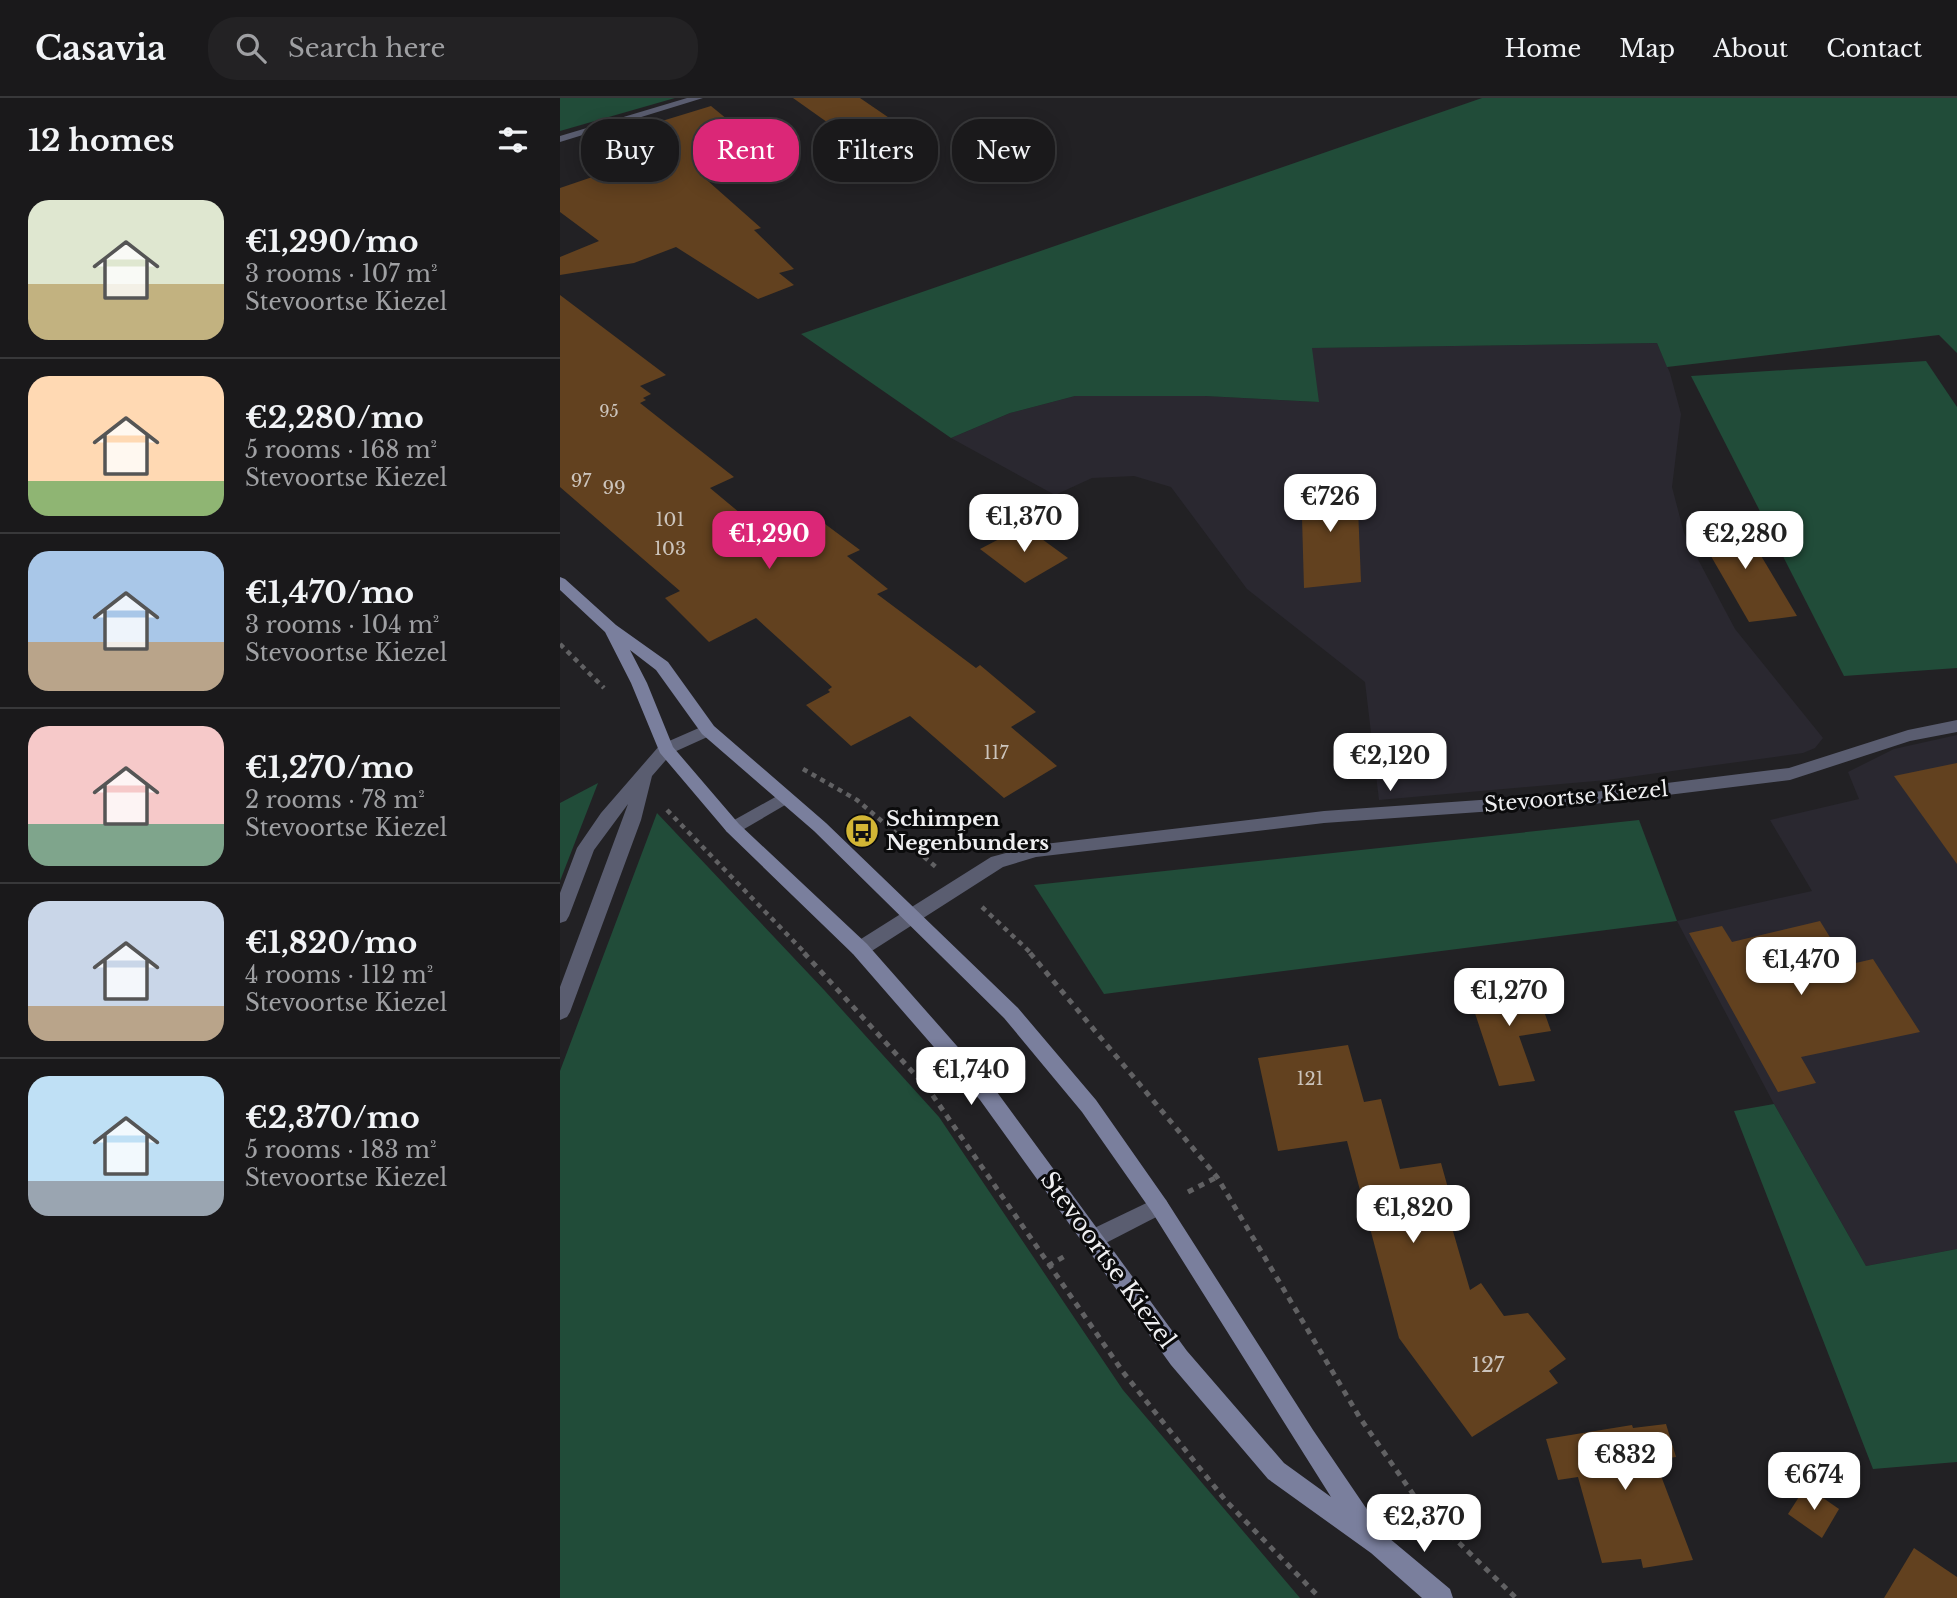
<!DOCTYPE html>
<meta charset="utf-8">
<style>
:root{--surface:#1a191b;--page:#232224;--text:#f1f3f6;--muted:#9fa0a3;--line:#38383a;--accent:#db2777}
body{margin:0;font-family:"Libre Baskerville",serif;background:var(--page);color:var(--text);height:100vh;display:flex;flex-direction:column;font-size:26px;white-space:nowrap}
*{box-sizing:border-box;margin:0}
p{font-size:23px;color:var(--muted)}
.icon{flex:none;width:38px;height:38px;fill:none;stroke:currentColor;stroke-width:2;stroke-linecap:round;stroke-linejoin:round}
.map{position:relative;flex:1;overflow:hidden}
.details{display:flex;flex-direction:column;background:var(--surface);width:560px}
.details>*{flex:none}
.guide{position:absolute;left:21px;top:21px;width:665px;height:63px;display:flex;gap:14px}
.price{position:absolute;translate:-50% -60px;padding:0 16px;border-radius:14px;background:#fff;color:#222;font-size:23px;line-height:46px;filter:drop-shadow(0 2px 4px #0008)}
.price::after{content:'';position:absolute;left:50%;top:42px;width:21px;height:16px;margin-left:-10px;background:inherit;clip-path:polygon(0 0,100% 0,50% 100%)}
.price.selected{background:var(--accent);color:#fff}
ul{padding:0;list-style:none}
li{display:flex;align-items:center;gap:21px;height:175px;padding:0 28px}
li+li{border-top:2px solid var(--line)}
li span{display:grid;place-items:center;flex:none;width:196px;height:140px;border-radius:21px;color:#555}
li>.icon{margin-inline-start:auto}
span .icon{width:84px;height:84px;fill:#fffc;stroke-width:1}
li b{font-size:30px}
h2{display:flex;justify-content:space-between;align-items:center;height:84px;padding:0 28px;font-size:30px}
.tag{padding:0 24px;border-radius:28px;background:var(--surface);box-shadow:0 4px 18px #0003,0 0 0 2px var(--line);font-size:24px;line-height:63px}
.tag.selected{background:var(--accent);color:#fff}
header{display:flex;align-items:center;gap:42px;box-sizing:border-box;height:98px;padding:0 35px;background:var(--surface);border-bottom:2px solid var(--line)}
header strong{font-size:33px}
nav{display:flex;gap:38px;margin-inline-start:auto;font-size:24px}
.search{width:490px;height:63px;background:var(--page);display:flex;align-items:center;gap:18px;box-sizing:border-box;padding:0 24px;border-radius:28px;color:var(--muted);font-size:26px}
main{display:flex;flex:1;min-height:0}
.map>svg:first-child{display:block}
.built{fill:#2a2830}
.green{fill:#214c39}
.building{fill:#62411f}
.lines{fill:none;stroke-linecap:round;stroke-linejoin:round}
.path-far1{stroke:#616163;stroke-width:4.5;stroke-dasharray:5 5;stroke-linecap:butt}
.path{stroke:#616163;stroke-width:5;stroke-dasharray:6 6;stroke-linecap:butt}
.lane{fill:#5a5d70;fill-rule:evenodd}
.street{fill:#5a5d70;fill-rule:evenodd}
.secondary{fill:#7a7f9d;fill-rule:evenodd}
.labels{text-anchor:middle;stroke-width:6;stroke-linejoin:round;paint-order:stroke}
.far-number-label{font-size:16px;fill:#ccc4bc}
.number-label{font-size:18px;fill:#ccc4bc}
.street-label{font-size:21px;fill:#efeff1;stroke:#0b0b0c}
.poi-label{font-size:21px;font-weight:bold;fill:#efeff1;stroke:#0b0b0c;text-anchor:start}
.near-number-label{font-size:21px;fill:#ccc4bc}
.near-street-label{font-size:24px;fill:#efeff1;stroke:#0b0b0c}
</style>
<header>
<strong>Casavia</strong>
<div class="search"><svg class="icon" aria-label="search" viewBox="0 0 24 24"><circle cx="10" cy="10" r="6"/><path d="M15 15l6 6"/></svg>Search here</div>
<nav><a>Home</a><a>Map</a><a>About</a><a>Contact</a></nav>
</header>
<main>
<section class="details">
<h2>12 homes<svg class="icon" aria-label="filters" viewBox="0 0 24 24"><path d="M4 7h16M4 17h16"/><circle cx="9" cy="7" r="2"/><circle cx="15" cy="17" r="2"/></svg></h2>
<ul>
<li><span style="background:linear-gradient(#dfe7d0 60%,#c2b280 0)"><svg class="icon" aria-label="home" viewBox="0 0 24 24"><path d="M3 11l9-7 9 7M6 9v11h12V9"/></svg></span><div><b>€1,290/mo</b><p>3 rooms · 107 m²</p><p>Stevoortse Kiezel</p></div></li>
<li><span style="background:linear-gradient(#ffd9b3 75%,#8fb573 0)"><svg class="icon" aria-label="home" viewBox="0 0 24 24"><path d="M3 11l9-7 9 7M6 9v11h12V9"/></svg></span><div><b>€2,280/mo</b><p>5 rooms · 168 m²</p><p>Stevoortse Kiezel</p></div></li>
<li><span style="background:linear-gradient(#a9c7e8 65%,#b9a48a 0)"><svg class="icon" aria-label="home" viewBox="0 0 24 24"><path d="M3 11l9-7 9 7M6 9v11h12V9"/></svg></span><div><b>€1,470/mo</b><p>3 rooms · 104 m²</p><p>Stevoortse Kiezel</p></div></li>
<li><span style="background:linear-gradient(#f6c9c9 70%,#7fa58c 0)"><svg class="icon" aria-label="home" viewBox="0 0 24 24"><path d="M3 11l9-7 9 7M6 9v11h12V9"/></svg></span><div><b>€1,270/mo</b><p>2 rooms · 78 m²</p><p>Stevoortse Kiezel</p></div></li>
<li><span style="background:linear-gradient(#c9d6e8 75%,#b9a48a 0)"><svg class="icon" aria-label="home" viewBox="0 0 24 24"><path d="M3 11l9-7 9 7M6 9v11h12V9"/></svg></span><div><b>€1,820/mo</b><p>4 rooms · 112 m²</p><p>Stevoortse Kiezel</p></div></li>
<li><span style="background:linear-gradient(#bfe0f5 75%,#9aa5b1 0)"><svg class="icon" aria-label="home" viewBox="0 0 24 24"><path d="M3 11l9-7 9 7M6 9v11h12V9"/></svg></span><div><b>€2,370/mo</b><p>5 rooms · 183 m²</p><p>Stevoortse Kiezel</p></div></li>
</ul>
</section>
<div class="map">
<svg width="1397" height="1500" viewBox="0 0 1397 1500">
<rect width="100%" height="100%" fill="#222124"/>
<g class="built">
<path d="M1097 245 1110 275 1121 316 1112 389 1124 435 1175 531 1263 640 1255 650 1243 655 1047 682 819 702 805 584 687 491 611 389 574 378 532 380 495 397 391 340 450 315 515 298H645L758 304 751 250Z"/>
<path d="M1397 637V1151L1306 1168 1214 1006 1117 823 1252 793 1210 722 1299 701 1288 674 1334 651Z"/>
</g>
<g class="green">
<path d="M0 0H115L0 33Z"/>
<path d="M922 0H1397V255L1379 237 1107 269 1097 245 752 250 759 304 645 298H515L450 315 391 340 241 236Z"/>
<path d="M1366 263 1397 309V570L1284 578 1131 278Z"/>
<path d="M38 685 0 783V705Z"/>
<path d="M97 715 265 893 379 1019 563 1292 740 1500H0V973Z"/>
<path d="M1079 722 1117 823 544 896 474 787Z"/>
<path d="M1214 1006 1306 1168 1397 1151V1364L1313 1371 1174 1013Z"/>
</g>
<g class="building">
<path d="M233 0H300L360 41 312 56Z"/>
<path d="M151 8 200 48 180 54 189 61 140 76 201 130 194 132 234 171 219 175 234 187 198 201 116 149 74 165 0 177V159L39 143 0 114V90L94 58 66 34Z"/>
<path d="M0 197 106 277 80 288 91 296 83 300 86 302 80 305 174 379 150 390 216 445 261 423 300 452 287 458 328 491 317 496 416 570 420 567 476 614 451 629 497 668 444 700 350 618 291 648 246 607 270 594 268 592 272 589 196 520 149 544 105 500 120 493 0 389Z"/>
<path d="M741 384 797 385 801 484 744 490Z"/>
<path d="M1179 421 1237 518 1189 524 1133 427Z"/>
<path d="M464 428 508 460 465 485 420 451Z"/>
<path d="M1397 665V766L1334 678Z"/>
<path d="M1260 823 1287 867 1313 861 1360 934 1241 959 1256 985 1218 994 1129 835 1162 828 1172 844Z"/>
<path d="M974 885 991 933 959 938 975 983 939 988 908 894Z"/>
<path d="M788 947 804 1004 821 1001 840 1071 881 1065 893 1108 886 1109 910 1192 921 1185 944 1218 968 1215 1006 1261 989 1273 998 1285 912 1339 839 1240 787 1043 718 1053 698 960Z"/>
<path d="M1106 1326 1116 1359 1095 1362 1133 1462 1083 1470 1081 1461 1042 1465 1018 1379 998 1382 986 1341 1072 1327 1073 1330Z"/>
<path d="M1246 1388 1279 1411 1262 1440 1228 1416Z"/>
<path d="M1354 1450 1397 1479V1500H1324Z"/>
</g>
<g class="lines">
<g class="path-far1">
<path d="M0 546 44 590"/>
<path d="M243 671 297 702 376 769"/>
<path d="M107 712 246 856"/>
<path d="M422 809 472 856"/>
</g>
<g class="path">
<path d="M244 855 369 992 563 1274 666 1403 760 1500"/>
<path d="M470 855 657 1079 800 1320 862 1409 956 1500"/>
<path d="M628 1094 657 1079"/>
<path d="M488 1168 505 1158"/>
</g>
<g class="lane">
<path d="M148 626 156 632 154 636 112 655 92 678 81 722 10 914 7 919 0 922V889L68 706 34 752 9 818 6 823 0 825V795L17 750 41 715 100 647Z"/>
<path d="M226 693 235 699 232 703 179 734H167L164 730 167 726Z"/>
<path d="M599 1099 606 1102 609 1108 606 1114 540 1148 533 1150 526 1148 522 1141 526 1134Z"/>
</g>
<g class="street">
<path d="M127 0H143L0 44V38Z"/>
<path d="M1397 622V634L1350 643 1230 682 1034 706 764 725 476 759 443 769 307 856H293L291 851 293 846 431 759 476 747 764 713 1034 694 1229 670 1348 632Z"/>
</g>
<path class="secondary" d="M0 479 5 481 56 527 108 564 154 628 266 725 458 910 536 1002 606 1102 753 1332 823 1435 890 1491 893 1500H862L811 1455 708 1381 611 1267 420 1002 293 856 167 734 100 655 71 585 45 534 0 492ZM70 552 96 572 142 636 254 733 444 920 522 1014 592 1114 771 1399 724 1365 627 1253 434 990 307 846 179 726 113 649 87 585Z"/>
</g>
<defs>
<g id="bus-disc" transform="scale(1.75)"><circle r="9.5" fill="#d3b635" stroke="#0b0b0c"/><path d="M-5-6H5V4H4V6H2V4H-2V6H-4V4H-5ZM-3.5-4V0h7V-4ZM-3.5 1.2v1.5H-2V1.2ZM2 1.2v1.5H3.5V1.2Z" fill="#111"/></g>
</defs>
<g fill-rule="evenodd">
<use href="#bus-disc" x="302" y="733"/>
</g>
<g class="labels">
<g class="far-number-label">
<text x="49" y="319">95</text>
</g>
<g class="number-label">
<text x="21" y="389">97</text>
<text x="54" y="396">99</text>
<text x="110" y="428">101</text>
<text x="110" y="457">103</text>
<text x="436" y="661">117</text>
<text x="750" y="987">121</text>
</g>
<g class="street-label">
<text transform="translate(1016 699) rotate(-5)" y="7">Stevoortse Kiezel</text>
</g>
<g class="poi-label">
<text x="326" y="728">Schimpen<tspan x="326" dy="24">Negenbunders</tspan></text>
</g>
<g class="near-number-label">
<text x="928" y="1274">127</text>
</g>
<g class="near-street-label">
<text transform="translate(548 1162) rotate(54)" y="8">Stevoortse Kiezel</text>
</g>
</g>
</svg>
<b class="price" style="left:770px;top:436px">€726</b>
<b class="price" style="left:464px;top:456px">€1,370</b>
<b class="price selected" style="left:209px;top:473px">€1,290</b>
<b class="price" style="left:1185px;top:473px">€2,280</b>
<b class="price" style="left:830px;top:695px">€2,120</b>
<b class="price" style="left:1241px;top:899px">€1,470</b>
<b class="price" style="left:949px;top:930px">€1,270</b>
<b class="price" style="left:411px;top:1009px">€1,740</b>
<b class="price" style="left:853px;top:1147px">€1,820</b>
<b class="price" style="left:1065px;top:1394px">€832</b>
<b class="price" style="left:1254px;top:1414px">€674</b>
<b class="price" style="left:864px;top:1456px">€2,370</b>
<div class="guide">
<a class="tag">Buy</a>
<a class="tag selected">Rent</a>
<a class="tag">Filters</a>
<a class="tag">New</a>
</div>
</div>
</main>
